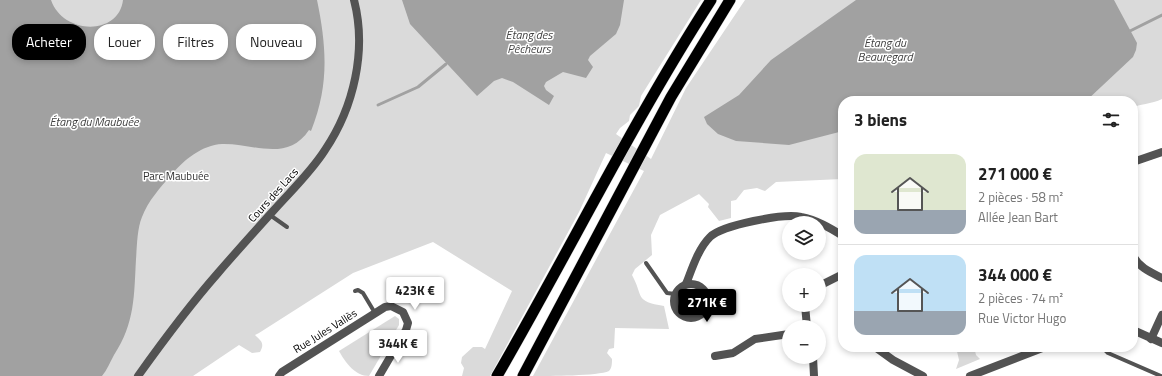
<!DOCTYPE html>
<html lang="fr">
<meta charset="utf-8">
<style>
:root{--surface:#fff;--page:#f6f6f6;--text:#222;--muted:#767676;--line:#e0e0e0;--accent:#000}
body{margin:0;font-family:"Titillium Web",sans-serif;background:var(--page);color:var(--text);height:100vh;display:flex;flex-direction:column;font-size:15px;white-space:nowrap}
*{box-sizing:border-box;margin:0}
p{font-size:13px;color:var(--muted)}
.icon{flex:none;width:22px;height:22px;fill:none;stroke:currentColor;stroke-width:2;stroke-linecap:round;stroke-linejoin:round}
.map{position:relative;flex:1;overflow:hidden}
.details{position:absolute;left:838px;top:96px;width:300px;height:256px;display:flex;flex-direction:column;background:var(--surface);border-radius:16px;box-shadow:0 2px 6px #0003}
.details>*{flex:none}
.guide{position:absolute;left:12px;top:24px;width:380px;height:36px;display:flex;gap:8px}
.tools{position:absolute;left:782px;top:216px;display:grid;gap:8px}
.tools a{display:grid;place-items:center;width:44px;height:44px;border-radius:50%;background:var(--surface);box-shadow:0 2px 6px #0003;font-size:20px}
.price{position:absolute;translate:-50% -34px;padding:0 9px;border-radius:4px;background:#fff;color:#222;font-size:13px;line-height:26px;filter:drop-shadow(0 1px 2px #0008)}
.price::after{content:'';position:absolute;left:50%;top:24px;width:12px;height:9px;margin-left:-6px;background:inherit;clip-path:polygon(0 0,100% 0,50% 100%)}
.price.on{background:var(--accent);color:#fff}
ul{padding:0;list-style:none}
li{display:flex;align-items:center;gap:12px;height:100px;padding:0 16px}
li+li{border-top:1px solid var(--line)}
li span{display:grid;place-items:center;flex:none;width:112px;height:80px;border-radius:12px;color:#555}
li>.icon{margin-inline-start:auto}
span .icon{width:48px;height:48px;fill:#fffc;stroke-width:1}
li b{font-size:17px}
h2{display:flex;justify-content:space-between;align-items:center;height:48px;padding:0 16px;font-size:17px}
.tag{padding:0 14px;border-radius:16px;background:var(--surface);box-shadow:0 2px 6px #0003;font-size:14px;line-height:36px}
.tag.on{background:var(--accent);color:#fff}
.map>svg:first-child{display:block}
.green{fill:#dadada}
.water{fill:#a1a1a1}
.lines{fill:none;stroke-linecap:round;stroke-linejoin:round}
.stream{stroke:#a1a1a1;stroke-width:3}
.trunk-casing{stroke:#dbdbdb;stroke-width:12}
.service{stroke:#535353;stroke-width:4}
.minor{stroke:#535353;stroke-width:8}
.trunk{stroke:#000;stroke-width:11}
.labels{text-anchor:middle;stroke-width:3;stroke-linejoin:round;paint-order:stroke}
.park-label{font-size:11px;fill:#313131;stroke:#fff}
.street-label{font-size:11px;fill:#000;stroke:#fff}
.water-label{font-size:12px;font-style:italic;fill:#424242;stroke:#fff}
</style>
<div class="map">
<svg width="1162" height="376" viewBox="0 0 1162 376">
<rect width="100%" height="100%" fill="#fff"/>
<g class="green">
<path d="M0 0H701L641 96 639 106 630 115 629 121 620 128 616 134 651 159 686 88 745 0H1162V99C1152 104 1138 104 1133 108V101H843L842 179 776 182 765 191 757 188 744 190 736 200 731 201V218L719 221 708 207 709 204 699 194 660 215 651 235 652 255 635 269 632 275C644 297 634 301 664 306L669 329 615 328 614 348 609 349 607 353 612 359C612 363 612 368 609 371 598 376 549 376 533 376L644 171 606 153 579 212 490 376H462L464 368 461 363 462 357 473 347H482L485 349 512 291 433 242 353 273 259 333 255 335C261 341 265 343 260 352L252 353 239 345 193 376H0Z"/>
<path d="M395 316 399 319V325L369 376C355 376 345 362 339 351Z"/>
<path d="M956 347H974L976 355 980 359 956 369 959 360Z"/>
</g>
<g class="water">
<path d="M0 0H51C63 35 119 36 123 0H317C327 48 329 86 311 131L309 130C287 163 253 143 222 144 202 145 184 160 171 175 160 188 148 201 142 217 137 229 137 247 136 259 134 296 135 323 114 355 110 362 107 370 102 376H0Z"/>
<path d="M402 0H624L620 25 616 34 590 56 588 60 593 67 586 78 563 72 546 82 544 86 546 90 554 96 549 105 513 82 502 78 494 81 477 96 410 24Z"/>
<path d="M856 0H1114L1137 43 1136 50 1133 57 1086 101H843V131L789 145 736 141 718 134 707 124 704 117 739 95 771 60Z"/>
</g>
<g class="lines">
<g class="stream">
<path d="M1130 31 1162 15"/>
<path d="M378 105 418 87 446 64"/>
</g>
<g class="trunk-casing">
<g id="trunk">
<path d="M497 376C569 252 633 121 711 0"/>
<path d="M523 376 671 97 730 0"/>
</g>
</g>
<g class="service">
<path d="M270 215 287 227"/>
<path d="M646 263 667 293 675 294"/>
<path d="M355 291 358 290 363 293 375 313"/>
<path d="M400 340 409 345"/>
<path d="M1102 347 1108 353 1161 376"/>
</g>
<g class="minor">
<path d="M1133 162 1162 152"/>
<path d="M1133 256C1140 268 1150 272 1162 278"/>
<circle cx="691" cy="301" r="17"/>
<path d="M686 284C692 269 698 249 710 237 722 225 784 213 801 217 817 220 830 228 843 236"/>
<path d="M819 286 843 274"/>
<path d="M805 305 807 327"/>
<path d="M1133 330 1162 343"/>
<path d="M1151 339 1162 315"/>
<path d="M875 347 893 360 923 376"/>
<path d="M715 356 733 353 755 339 789 334"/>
<path d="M813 357 814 376"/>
<path d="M138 376C163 341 189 306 218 273 236 252 255 231 274 210 291 191 311 172 325 150 354 107 367 50 354 0"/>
<path d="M279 376 282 372 385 307 391 306 403 312 408 323 406 330 379 376"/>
<path d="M970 376 1045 347"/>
</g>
<use href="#trunk" class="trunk"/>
</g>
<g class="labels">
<g class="park-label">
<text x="176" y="180">Parc Maubuée</text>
</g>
<g class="street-label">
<text transform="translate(273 195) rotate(-48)" y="4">Cours des Lacs</text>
<text transform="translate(325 331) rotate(-32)" y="4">Rue Jules Vallès</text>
</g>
<g class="water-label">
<text x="529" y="39">Étang des<tspan x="529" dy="14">Pêcheurs</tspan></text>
<text x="885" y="47">Étang du<tspan x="885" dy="14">Beauregard</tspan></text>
<text x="94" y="126">Étang du Maubuée</text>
</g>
</g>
</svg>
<div class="tools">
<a><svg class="icon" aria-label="layers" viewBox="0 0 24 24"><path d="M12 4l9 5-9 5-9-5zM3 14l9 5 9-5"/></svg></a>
<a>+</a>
<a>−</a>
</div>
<b class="price" style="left:415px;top:311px">423K €</b>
<b class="price on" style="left:707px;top:323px">271K €</b>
<b class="price" style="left:398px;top:364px">344K €</b>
<div class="guide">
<a class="tag on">Acheter</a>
<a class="tag">Louer</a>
<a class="tag">Filtres</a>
<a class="tag">Nouveau</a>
</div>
<section class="details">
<h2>3 biens<svg class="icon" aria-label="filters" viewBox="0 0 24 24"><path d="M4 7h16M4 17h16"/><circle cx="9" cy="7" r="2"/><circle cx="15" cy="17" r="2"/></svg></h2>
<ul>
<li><span style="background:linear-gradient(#dfe7d0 70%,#9aa5b1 0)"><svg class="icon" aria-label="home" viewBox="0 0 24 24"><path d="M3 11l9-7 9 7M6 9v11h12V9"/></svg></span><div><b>271 000 €</b><p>2 pièces · 58 m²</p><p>Allée Jean Bart</p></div></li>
<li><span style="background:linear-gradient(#bfe0f5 70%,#9aa5b1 0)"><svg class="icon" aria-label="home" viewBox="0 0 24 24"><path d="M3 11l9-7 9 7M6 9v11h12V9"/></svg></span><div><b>344 000 €</b><p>2 pièces · 74 m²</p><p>Rue Victor Hugo</p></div></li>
</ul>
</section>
</div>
